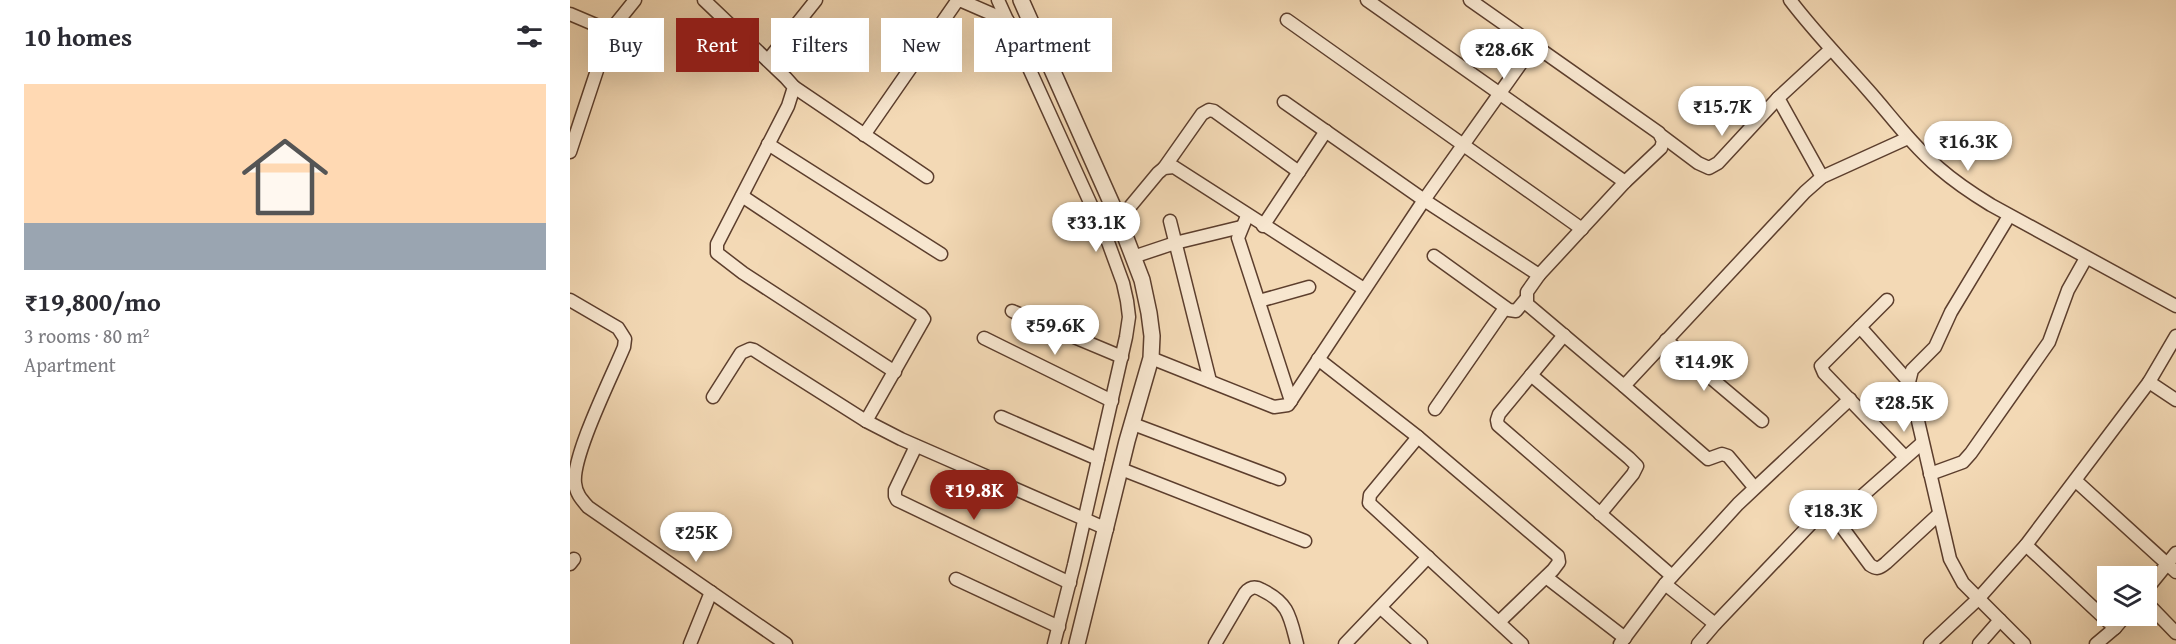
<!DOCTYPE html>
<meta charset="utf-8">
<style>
:root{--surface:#fff;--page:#f2f2f3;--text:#2b2b33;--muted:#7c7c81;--line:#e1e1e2;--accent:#8f2418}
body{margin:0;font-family:"Gentium Book Plus",serif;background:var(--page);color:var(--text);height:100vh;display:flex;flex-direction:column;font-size:22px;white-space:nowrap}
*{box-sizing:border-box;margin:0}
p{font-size:20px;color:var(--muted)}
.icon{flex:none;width:33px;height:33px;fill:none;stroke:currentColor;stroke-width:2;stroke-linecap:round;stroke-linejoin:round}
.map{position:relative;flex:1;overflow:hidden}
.details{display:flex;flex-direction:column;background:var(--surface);width:570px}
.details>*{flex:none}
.hud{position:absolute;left:18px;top:18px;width:570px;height:54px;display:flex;gap:12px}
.tools{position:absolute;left:1527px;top:566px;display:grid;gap:12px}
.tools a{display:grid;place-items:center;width:60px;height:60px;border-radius:0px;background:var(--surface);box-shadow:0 6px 24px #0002;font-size:30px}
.price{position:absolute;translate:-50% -51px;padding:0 14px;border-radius:21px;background:#fff;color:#222;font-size:20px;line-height:39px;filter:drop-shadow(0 2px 3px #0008)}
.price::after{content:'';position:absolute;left:50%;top:36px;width:18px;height:14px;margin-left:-9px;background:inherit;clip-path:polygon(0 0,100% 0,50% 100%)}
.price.active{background:var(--accent);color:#fff}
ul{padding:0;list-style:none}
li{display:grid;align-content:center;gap:12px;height:318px;padding:0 24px}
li+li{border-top:2px solid var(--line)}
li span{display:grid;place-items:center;height:186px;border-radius:0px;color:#555}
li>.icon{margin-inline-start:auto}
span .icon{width:108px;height:108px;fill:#fffc;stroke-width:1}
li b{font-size:26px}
h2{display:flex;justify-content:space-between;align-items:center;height:72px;padding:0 24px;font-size:26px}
.chip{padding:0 21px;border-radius:0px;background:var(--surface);box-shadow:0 6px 24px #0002;font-size:21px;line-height:54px}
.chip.active{background:var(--accent);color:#fff}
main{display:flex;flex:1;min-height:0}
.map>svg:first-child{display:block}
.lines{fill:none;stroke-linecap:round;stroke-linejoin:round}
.minor-casing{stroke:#5c3e2d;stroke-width:15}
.tertiary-casing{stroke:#5c3e2d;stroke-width:18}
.minor{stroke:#f7e6cf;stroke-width:12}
.tertiary{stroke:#f7e6cf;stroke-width:15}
</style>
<main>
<section class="details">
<h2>10 homes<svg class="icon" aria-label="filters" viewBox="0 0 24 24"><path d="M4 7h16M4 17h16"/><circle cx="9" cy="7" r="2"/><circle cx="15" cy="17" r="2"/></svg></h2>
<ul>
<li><span style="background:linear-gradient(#ffd9b3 75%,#9aa5b1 0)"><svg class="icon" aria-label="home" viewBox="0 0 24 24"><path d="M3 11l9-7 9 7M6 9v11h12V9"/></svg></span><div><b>₹19,800/mo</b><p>3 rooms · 80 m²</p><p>Apartment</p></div></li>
</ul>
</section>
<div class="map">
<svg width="1606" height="644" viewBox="0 0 1606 644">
<rect width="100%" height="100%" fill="#f3d9b5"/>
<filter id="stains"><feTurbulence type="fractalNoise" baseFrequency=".00333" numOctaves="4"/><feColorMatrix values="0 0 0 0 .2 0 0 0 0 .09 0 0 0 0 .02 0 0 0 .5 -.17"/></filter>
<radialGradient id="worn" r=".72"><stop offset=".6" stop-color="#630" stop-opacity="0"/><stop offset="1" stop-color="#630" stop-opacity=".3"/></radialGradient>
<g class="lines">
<g class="minor-casing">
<g id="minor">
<path d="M134 0 216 78 224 87 218 106 147 244V253L173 273 325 372"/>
<path d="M428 0 538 242 553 283 557 301 559 317 556 337 504 565 484 644"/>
<path d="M797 0 1055 182"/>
<path d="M900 0 1089 133 1093 141 1091 148 1055 182 969 275"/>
<path d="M1220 0C1245 33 1271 59 1298 90 1321 116 1342 145 1369 168 1385 182 1403 194 1421 205L1606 306"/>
<path d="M0 14 40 31"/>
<path d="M717 20 1012 229"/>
<path d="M198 60 246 0"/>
<path d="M224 87 357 177"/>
<path d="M714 102 854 200 964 45"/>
<path d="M294 135 387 1H392L438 21"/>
<path d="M1092 136 1128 163 1139 168 1148 163 1208 98"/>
<path d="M198 144 371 254"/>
<path d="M0 152 40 31 65 0"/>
<path d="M594 168 632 114 639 110 644 111 729 172"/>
<path d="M1252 177 1208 98 1260 50"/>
<path d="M172 196 351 315 354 319 296 421"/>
<path d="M677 216 668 238 721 401"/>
<path d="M1439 216 1381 312 1365 347 1342 370 1339 382 1380 559 1393 583 1454 644"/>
<path d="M549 220 588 173 594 168 604 167 794 289"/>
<path d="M600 221 640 381"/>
<path d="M693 226 756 131"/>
<path d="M864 256 939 310 946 311 956 299"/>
<path d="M563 257 605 243 671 227"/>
<path d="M0 300 48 328 55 339 54 347C42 376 2 456 5 483 6 494 12 500 18 507L216 644"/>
<path d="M1317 300 1251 366 1254 373 1335 457"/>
<path d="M689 301 739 287"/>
<path d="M442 311 552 357"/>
<path d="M1290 327 1339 382"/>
<path d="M994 335 929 414 927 420 928 425 1102 576"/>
<path d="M414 338 542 401"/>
<path d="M1096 340 1192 421"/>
<path d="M581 358 704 407 718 405 854 200 969 275 957 292V304L1054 386 1235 192 1252 177 1338 138"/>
<path d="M748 359 848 437 988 556 989 562 983 570 929 622"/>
<path d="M961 375 1059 458 1067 466 1063 474 1030 514"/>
<path d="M1579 382 1606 400"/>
<path d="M1054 386 1138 459 1152 454 1158 456 1184 487"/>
<path d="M143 397 171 353 180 349 184 350 296 421 331 439 537 529"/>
<path d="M865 409 935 308"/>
<path d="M431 417 528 459"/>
<path d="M563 424 709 479"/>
<path d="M848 437 800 495 799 503 952 644"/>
<path d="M346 446 325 490V496L327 500 500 583"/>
<path d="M551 469 735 541"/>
<path d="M1360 474 1393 462 1401 453 1479 342 1498 290 1516 258"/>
<path d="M1506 481 1606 572"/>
<path d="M1266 519 1352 443"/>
<path d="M1456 545 1545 628"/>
<path d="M0 564 4 559"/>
<path d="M976 577 1055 638"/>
<path d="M386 579 489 627"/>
<path d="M1095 584 1145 624"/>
<path d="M1576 590 1606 553"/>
<path d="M1576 602 1606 633"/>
<path d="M811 608 851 644"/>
<path d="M120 644 141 592"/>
<path d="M645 644 675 593C680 587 685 586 692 590 719 603 720 617 727 644"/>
<path d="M775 644 858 557"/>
<path d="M1050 644 1095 584 1168 504 1280 399"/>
<path d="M1128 644 1145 624 1251 513H1258L1266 519 1300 565C1307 570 1310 568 1316 563L1369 514"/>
<path d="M1360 644 1408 599 1456 545 1579 382 1606 336"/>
<path d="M1409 644 1430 620"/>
<path d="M1526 644 1545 628 1556 615"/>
</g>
</g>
<g class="tertiary-casing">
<path id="tertiary" d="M451 0 549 220 572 280 579 313 582 336 581 358 557 441 507 644"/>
</g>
<use href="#minor" class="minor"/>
<use href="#tertiary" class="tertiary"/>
</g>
<rect width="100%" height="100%" filter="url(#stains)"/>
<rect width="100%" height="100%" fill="url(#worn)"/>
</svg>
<div class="tools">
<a><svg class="icon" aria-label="layers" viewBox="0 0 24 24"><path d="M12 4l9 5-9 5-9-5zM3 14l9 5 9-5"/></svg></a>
</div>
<b class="price" style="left:934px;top:80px">₹28.6K</b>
<b class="price" style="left:1152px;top:137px">₹15.7K</b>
<b class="price" style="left:1398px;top:172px">₹16.3K</b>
<b class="price" style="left:526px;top:253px">₹33.1K</b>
<b class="price" style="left:485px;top:356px">₹59.6K</b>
<b class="price" style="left:1134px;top:392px">₹14.9K</b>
<b class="price" style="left:1334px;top:433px">₹28.5K</b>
<b class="price active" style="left:404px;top:521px">₹19.8K</b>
<b class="price" style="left:1263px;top:541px">₹18.3K</b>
<b class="price" style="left:126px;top:563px">₹25K</b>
<div class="hud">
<a class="chip">Buy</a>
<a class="chip active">Rent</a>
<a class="chip">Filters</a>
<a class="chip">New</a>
<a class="chip">Apartment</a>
</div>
</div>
</main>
